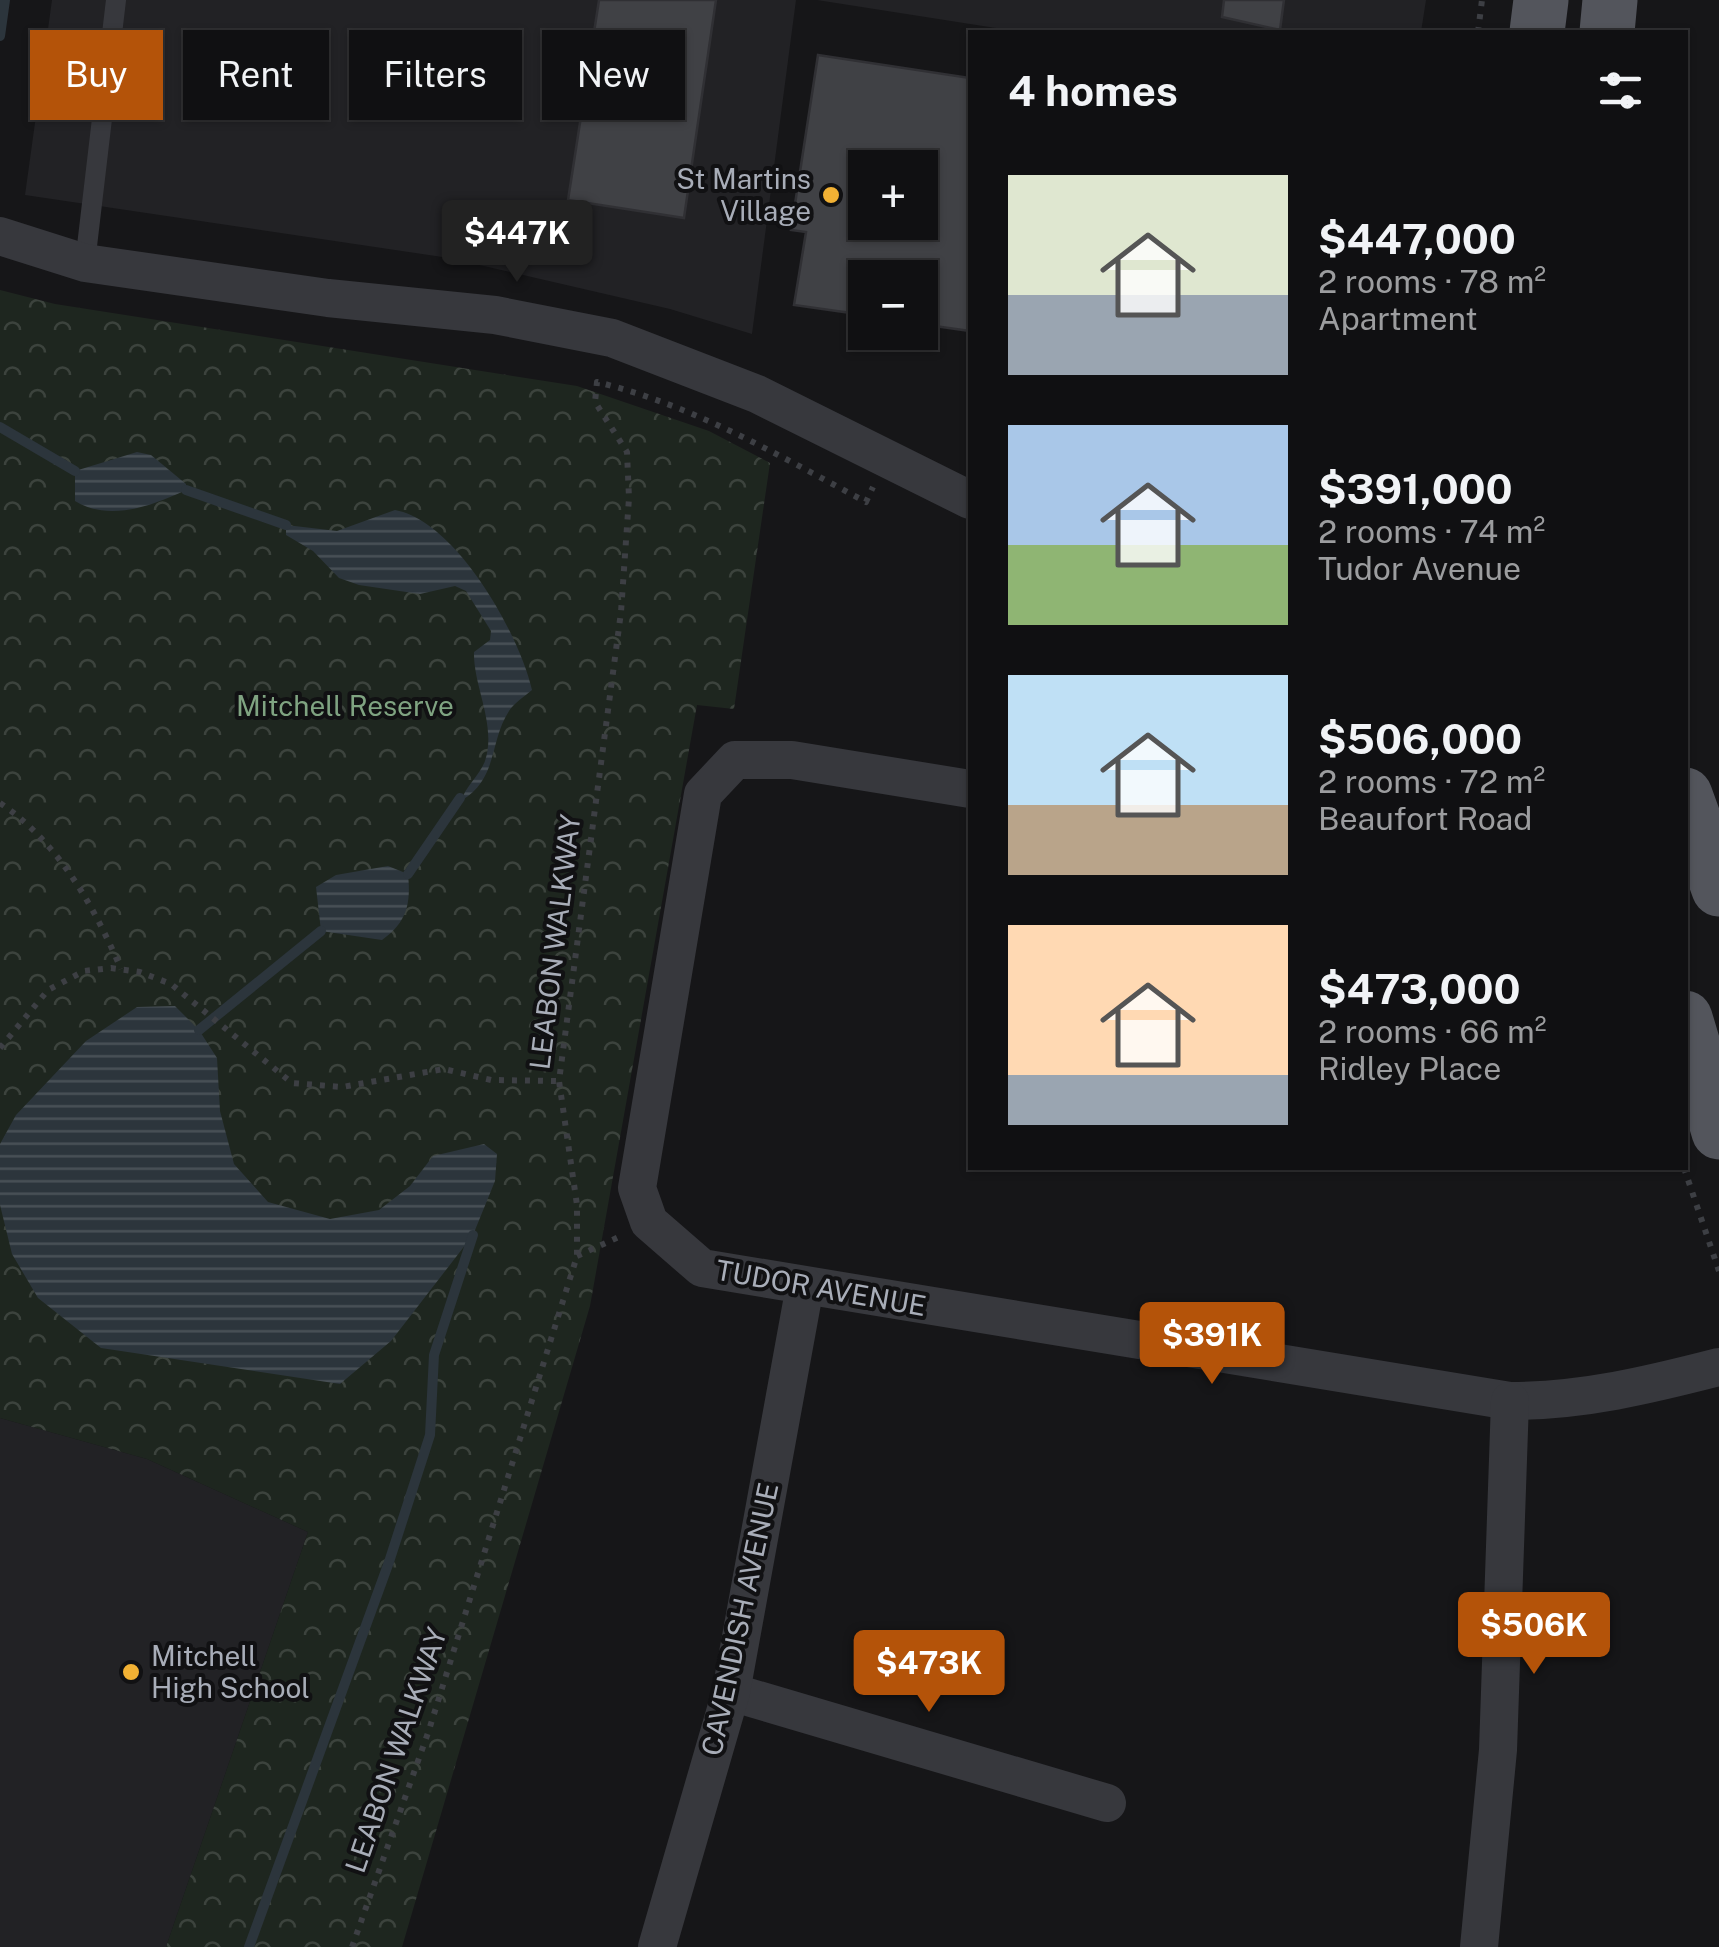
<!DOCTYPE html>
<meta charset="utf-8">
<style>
:root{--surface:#101012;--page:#1e1e20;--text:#f1f3f6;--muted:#9c9d9f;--line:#303032;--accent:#b45309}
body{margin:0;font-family:"Public Sans",sans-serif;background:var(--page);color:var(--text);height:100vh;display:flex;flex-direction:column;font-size:38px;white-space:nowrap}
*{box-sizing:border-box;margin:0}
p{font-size:32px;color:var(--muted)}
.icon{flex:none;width:55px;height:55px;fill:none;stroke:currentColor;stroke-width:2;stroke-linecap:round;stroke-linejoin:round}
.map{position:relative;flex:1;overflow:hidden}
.panel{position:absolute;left:968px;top:30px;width:720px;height:1140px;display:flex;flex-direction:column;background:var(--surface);border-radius:0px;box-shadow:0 2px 8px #0004,0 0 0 2px var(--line)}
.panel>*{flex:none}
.top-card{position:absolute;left:30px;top:30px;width:788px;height:90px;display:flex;gap:20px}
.fabs{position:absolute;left:848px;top:150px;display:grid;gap:20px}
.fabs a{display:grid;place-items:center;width:90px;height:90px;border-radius:0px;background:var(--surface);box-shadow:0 2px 8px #0004,0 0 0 2px var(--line);font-size:50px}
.price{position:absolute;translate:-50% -85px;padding:0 22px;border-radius:10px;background:var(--accent);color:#fff;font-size:32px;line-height:65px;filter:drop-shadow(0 2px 5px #0008)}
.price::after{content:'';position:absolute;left:50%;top:60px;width:30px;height:22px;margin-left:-15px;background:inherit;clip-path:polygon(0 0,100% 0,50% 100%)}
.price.active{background:#222;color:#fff}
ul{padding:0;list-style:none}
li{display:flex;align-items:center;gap:30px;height:250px;padding:0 40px}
li span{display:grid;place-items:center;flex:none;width:280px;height:200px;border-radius:0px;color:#555}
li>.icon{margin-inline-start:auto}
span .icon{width:120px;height:120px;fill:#fffc;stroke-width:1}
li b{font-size:42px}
h2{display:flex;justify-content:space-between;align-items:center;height:120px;padding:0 40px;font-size:42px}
.pill{padding:0 35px;border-radius:0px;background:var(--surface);box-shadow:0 2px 8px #0004,0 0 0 2px var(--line);font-size:35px;line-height:90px}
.pill.active{background:var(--accent);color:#fff}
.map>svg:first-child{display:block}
.built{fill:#222225}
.park{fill:url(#park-crowns)}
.water{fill:url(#water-rules)}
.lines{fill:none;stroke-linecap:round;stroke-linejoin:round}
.stream{stroke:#2c353c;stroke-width:10}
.building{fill:#404145;stroke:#303034;stroke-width:2.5;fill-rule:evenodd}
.path{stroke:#3d3f44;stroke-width:6;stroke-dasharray:5 8;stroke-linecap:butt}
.lane{stroke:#37383d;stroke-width:20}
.street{stroke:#37383d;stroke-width:38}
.primary{stroke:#53555c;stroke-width:55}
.poi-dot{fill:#f2b134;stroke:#111113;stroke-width:4}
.labels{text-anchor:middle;stroke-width:8;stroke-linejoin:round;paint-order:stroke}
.poi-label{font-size:28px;fill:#a8adb8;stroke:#111113;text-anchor:end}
.park-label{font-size:28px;fill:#7fa381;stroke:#111113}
.street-label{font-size:28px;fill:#a8adb8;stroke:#111113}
</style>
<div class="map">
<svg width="1719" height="1947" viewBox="0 0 1719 1947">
<defs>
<pattern id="park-crowns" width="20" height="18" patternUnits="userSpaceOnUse" patternTransform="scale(2.5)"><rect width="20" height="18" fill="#1e261f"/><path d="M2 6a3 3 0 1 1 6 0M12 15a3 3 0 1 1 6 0" fill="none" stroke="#3c433d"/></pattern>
<pattern id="water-rules" width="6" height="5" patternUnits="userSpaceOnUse" patternTransform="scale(2.5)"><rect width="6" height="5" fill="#2c353c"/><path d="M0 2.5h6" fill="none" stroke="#485056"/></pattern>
</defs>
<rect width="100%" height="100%" fill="#161618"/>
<g class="built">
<path d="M52 0H796L752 334 670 309 449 258 25 195Z"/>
<path d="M817 0H1426L1421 32H1021Z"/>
<path d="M0 1418 147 1459 308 1532 166 1947H0Z"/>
</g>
<path class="park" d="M0 290 55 304 577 386 709 431 770 463 734 709 697 705 590 1306 402 1947H166L308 1532 147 1459 0 1418Z"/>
<g class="water">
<path d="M137 452 151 455 186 484V490C152 506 109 522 75 501V471Z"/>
<path d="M395 510C456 521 519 633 532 690 525 696 514 703 509 711 489 742 498 779 462 800 464 788 480 775 485 761 497 725 473 686 474 652L490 640 491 631 466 591 455 586 420 594 359 585 339 578 313 551 286 535V525L337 531Z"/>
<path d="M388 866 408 874C411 904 407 922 382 940L321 931 316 887 336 875Z"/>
<path d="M175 1006 199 1030 217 1058 220 1111 234 1164 268 1202 330 1219 379 1210 410 1186 433 1156 484 1144 497 1154 495 1181 473 1235 391 1341 340 1384 101 1348 38 1298 12 1254 0 1205V1144L16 1115 86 1041 137 1007Z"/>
</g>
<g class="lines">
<g class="stream">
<path d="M0 36 5 0"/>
<path d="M0 427 75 471"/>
<path d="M186 490 286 525"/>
<path d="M408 874 460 798"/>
<path d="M199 1030 321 931"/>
<path d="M249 1947 389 1562 430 1435 434 1355 473 1235"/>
</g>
</g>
<g class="building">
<path d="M599 0H716L684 218 568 200Z"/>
<path d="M1224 0H1284L1280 30 1222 17Z"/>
<path d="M818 55 970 78V331L920 324V278H865V315L794 305 806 232 791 230ZM865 168H920V222H865Z"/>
</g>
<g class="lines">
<g class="path">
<path d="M1478 32 1482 0"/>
<path d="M0 803C58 842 94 906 121 969"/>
<path d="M0 1048 48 990 84 971 111 968 140 972 171 984 292 1083 342 1087 444 1069 491 1080 559 1081"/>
<path d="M1684 1168 1719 1271"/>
<path d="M577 1256 621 1236"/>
<path d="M352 1947 429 1730 577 1256V1205L559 1081 621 612 629 498 627 452 595 402 597 382C695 406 778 455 866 502L873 487"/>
</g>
<path class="lane" d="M85 263 116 0"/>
<g class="street">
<path d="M0 236 85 263 328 298 495 315 612 338 757 394 970 500"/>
<path d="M970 789 792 760H735L703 794 637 1188 649 1222 702 1268 1510 1401C1583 1401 1649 1385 1719 1367"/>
<path d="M731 1692 1107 1803"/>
<path d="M657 1947 731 1692 805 1286"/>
<path d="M1479 1947 1498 1750 1510 1401"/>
</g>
<g class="primary">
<path d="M1537 32 1541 0"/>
<path d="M1607 32 1610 0"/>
<path d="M1685 795 1719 889"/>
<path d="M1685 1018 1719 1132"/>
</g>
</g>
<g class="poi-dot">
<circle cx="831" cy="195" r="10"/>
<circle cx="131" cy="1672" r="10"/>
</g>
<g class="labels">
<g class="poi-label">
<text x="811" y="189">St Martins<tspan x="811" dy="32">Village</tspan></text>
<text x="151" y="1666" text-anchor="start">Mitchell<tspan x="151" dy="32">High School</tspan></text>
</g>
<g class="park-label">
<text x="345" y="716">Mitchell Reserve</text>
</g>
<g class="street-label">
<text transform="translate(555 942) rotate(-83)" y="10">LEABON WALKWAY</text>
<text transform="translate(821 1288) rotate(10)" y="10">TUDOR AVENUE</text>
<text transform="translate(740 1619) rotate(-78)" y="10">CAVENDISH AVENUE</text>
<text transform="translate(396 1750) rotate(-71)" y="10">LEABON WALKWAY</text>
</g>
</g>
</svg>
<div class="fabs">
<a>+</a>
<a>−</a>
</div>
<b class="price active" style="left:517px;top:285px">$447K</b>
<b class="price" style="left:1212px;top:1387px">$391K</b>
<b class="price" style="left:1534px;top:1677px">$506K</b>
<b class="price" style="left:929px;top:1715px">$473K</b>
<div class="top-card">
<a class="pill active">Buy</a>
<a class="pill">Rent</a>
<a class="pill">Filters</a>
<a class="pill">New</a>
</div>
<section class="panel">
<h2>4 homes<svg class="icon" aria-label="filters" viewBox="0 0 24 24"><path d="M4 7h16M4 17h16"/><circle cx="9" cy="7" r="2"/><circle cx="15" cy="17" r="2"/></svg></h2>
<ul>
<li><span style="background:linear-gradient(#dfe7d0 60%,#9aa5b1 0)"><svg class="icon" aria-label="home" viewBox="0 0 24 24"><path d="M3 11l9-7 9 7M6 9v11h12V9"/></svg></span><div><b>$447,000</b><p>2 rooms · 78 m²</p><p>Apartment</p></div></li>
<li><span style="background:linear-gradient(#a9c7e8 60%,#8fb573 0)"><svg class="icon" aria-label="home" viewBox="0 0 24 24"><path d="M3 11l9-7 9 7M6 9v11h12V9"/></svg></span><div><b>$391,000</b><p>2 rooms · 74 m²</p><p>Tudor Avenue</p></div></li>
<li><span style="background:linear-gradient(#bfe0f5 65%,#b9a48a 0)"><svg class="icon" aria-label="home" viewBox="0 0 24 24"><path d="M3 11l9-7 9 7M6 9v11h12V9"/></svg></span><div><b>$506,000</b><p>2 rooms · 72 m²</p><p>Beaufort Road</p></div></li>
<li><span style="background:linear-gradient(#ffd9b3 75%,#9aa5b1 0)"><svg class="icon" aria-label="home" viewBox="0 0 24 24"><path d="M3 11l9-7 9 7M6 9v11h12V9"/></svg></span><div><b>$473,000</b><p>2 rooms · 66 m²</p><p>Ridley Place</p></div></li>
</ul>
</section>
</div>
